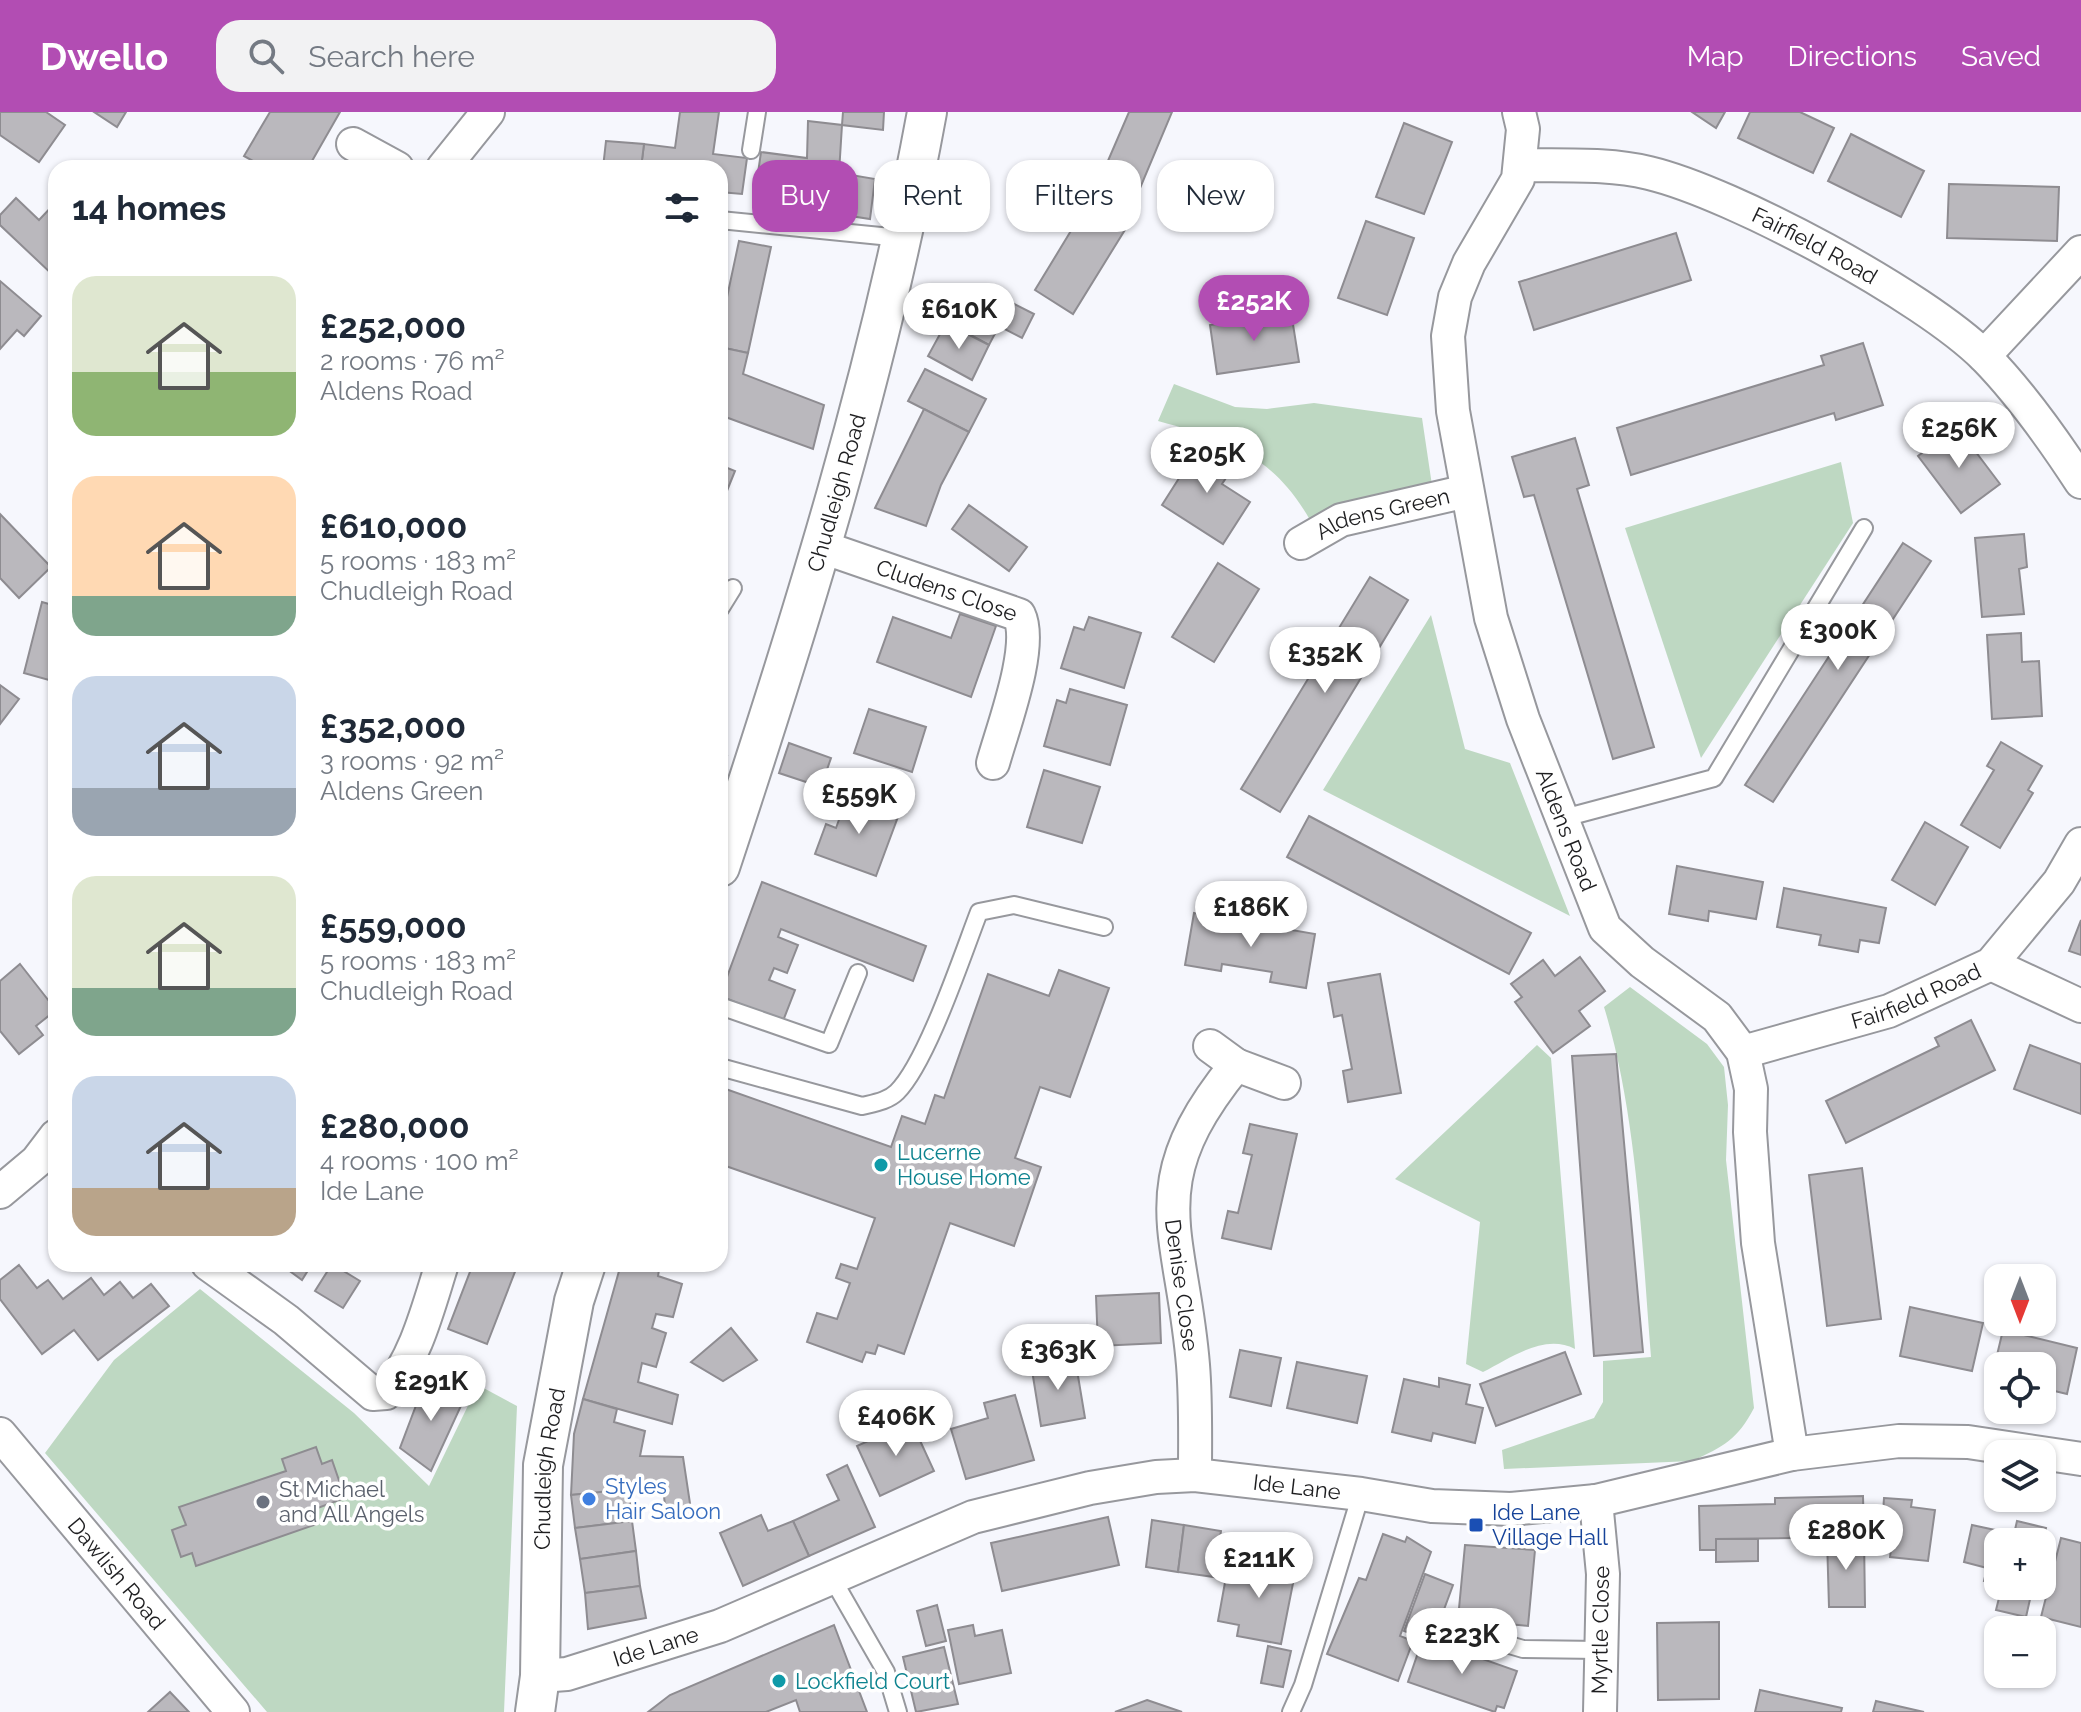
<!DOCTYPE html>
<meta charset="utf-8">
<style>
:root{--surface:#fff;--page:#f2f2f3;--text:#1f2937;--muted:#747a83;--accent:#b24db3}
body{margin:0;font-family:Raleway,sans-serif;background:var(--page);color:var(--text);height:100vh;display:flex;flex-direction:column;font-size:30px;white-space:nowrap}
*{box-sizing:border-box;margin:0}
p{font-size:26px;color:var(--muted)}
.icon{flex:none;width:44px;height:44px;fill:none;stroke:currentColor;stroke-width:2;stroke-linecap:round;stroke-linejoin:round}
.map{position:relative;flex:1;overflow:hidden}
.panel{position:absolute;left:48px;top:48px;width:680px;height:1112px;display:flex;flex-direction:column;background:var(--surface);border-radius:24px;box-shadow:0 2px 6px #0004}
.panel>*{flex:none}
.guide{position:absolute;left:752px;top:48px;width:760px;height:72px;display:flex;gap:16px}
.needle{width:52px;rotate:180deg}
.controls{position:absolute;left:1984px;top:1152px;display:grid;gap:16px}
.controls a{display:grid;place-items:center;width:72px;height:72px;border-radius:16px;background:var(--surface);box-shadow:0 2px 6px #0004;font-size:40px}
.price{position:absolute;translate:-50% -68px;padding:0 18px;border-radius:28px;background:#fff;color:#222;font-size:26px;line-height:52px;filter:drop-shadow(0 2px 4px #0008)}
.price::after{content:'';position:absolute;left:50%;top:48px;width:24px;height:18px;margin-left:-12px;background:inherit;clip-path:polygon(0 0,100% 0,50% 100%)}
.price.current{background:var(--accent);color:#fff}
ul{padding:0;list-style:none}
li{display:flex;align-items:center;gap:24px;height:200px;padding:0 24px}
li span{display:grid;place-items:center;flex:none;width:224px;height:160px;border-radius:24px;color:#555}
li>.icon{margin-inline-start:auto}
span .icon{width:96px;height:96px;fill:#fffc;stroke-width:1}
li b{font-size:34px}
h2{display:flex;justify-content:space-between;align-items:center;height:96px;padding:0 24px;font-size:34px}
.pill{padding:0 28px;border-radius:24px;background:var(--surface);box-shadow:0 2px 6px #0004;font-size:28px;line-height:72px}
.pill.current{background:var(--accent);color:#fff}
header{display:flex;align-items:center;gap:48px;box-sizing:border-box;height:112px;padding:0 40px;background:var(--accent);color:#fff}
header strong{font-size:38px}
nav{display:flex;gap:44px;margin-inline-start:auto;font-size:28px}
.search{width:560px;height:72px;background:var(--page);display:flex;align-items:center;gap:20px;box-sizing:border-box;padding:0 28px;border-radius:24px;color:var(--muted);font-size:30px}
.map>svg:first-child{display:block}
.green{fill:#bed8c2}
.building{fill:#bab8bd;stroke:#8e8c91;stroke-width:2}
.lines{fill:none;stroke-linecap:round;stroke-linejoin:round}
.service-casing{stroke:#97989d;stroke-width:20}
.minor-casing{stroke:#97989d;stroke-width:36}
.tertiary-casing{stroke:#97989d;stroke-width:42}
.service{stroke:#fff;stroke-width:16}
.minor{stroke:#fff;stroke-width:32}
.tertiary{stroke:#fff;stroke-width:38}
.culture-dot{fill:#0f9aa8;stroke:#fff;stroke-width:3}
.shop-dot{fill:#3f7fe0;stroke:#fff;stroke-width:3}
.worship-dot{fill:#6b7280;stroke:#fff;stroke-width:3}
.transit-dot{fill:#1a4fb4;stroke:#fff;stroke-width:3}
.labels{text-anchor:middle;stroke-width:7;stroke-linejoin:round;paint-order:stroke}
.street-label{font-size:22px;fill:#1e1e20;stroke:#fff}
.culture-label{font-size:22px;fill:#0d838f;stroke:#fff;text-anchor:start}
.shop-label{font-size:22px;fill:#366cbe;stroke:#fff;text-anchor:start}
.worship-label{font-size:22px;fill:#5b616d;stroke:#fff;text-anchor:start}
.transit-label{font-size:22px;fill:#164399;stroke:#fff;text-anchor:start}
</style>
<header>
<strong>Dwello</strong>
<div class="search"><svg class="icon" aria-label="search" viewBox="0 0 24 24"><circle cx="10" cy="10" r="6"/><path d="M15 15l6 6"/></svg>Search here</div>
<nav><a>Map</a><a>Directions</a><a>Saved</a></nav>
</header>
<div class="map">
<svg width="2081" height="1600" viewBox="0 0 2081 1600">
<rect width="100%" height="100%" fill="#f6f7fd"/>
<g class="green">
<path d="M1174 272 1235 295 1267 297 1314 291 1422 306 1433 380 1310 408C1273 343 1228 328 1158 309Z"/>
<path d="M1841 350 1853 411 1701 646 1625 416Z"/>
<path d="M1431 503 1465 637 1510 651 1570 804 1323 678Z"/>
<path d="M1630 875 1707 932 1724 955 1728 993 1726 1048 1754 1296C1738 1327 1723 1335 1692 1349L1504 1357 1502 1338 1594 1306 1603 1290V1249L1651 1245C1642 1133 1637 1002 1604 895Z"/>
<path d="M1537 933 1551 946 1575 1237C1544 1221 1511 1246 1483 1260L1466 1252 1480 1110 1395 1067Z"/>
<path d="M200 1177 354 1301 429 1374 478 1273 517 1294 504 1600H267L45 1341 114 1248Z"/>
</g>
<g class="building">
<path d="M0 0H46L65 13 39 50 0 23Z"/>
<path d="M94 0H126L117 15Z"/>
<path d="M270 0H340L308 56H252L255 50 244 44Z"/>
<path d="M680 0H719L713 42 747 46 742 82 720 80V56H641L644 32 675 36Z"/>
<path d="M843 0H884L883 18 842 13Z"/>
<path d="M1129 0H1172L1138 81 1101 65Z"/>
<path d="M1692 0H1725L1716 16Z"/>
<path d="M1750 0H1800L1834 16 1813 61 1738 26Z"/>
<path d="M808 9 842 13 839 61 875 67 870 107 754 89 761 40 807 46Z"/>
<path d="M1404 11 1452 30 1424 102 1376 85Z"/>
<path d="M1851 22 1924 59 1901 105 1828 69Z"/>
<path d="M606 29 644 32 641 56H603Z"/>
<path d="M1949 72 2059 75 2057 129 1947 126Z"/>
<path d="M1097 76 1136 100 1073 202 1035 178Z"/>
<path d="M16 86 39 108 56 90V166L0 113V103Z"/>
<path d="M1366 109 1414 126 1387 203 1338 186Z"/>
<path d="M1676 121 1691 168 1534 218 1519 170Z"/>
<path d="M739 129 771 135 748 241 720 235V218Z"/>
<path d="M0 169 41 204 24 224 17 218 0 237Z"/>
<path d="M987 178 1034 202 1022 226 999 214 989 233 965 220Z"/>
<path d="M1291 200 1299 250 1217 262 1210 213Z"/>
<path d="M946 211 989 233 972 268 928 244Z"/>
<path d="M1863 231 1883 293 1836 308 1834 301 1631 363 1617 316 1824 253 1821 244Z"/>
<path d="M720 235 748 241 743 262 824 293 813 337 720 303Z"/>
<path d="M925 257 986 287 969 320 908 289Z"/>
<path d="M924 297 969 320 941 373 926 414 875 396Z"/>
<path d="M1957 315 2000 372 1961 401 1918 344Z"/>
<path d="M1575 326 1589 373 1577 377 1654 635 1613 647 1534 383 1524 385 1512 345Z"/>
<path d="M1202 330 1236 351 1222 372 1250 390 1223 432 1162 393Z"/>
<path d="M720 353 735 359 720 396Z"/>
<path d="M969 393 1027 435 1009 459 952 417Z"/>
<path d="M0 402 51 455 19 486 0 466Z"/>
<path d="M2024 422 2027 455 2019 457 2024 502 1982 505 1975 426Z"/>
<path d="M1903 431 1931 449 1773 690 1745 673Z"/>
<path d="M1218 451 1259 477 1214 550 1172 525Z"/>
<path d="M1370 465 1408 488 1280 700 1241 677Z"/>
<path d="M42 490 56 494V570L24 561Z"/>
<path d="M960 502 996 514 971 585 877 550 893 505 951 526Z"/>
<path d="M1089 505 1141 521 1124 576 1061 556 1074 515 1084 518Z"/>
<path d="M2021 521 2022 550 2039 549 2042 604 1992 607 1987 523Z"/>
<path d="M0 573 19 587 0 612Z"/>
<path d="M1070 577 1127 593 1110 653 1044 634 1057 588 1066 591Z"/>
<path d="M869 597 926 615 912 660 854 641Z"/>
<path d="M2001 630 2042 654 2028 678 2033 681 2000 736 1961 713 1994 658 1987 654Z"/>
<path d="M789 631 831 646 821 675 779 661Z"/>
<path d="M720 642 727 644 720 668Z"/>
<path d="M1044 658 1100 675 1082 731 1027 715Z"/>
<path d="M848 683 899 702 876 764 815 742 826 712 836 716Z"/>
<path d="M1309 704 1531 821 1509 862 1287 745Z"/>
<path d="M1925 710 1968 735 1935 793 1892 768Z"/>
<path d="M1677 754 1763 770 1756 807 1709 799 1708 809 1669 802Z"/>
<path d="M762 770 926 834 913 869 781 817 778 825 798 833 787 861 774 856 769 868 795 878 783 909 720 884Z"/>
<path d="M1784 776 1886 796 1879 831 1860 828 1858 840 1819 833 1821 823 1777 815Z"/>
<path d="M1194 801 1315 822 1306 876 1270 870 1272 860 1222 852 1221 859 1185 853Z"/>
<path d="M2081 808V843L2069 839Z"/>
<path d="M1580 845 1605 879 1579 899 1590 914 1553 941 1515 890 1522 885 1511 872 1543 848 1555 864Z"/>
<path d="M20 852 56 898 36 914 43 923 19 942 0 919V869Z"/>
<path d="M1059 858 1109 876 1070 985 1040 975 1015 1046 1041 1055 1014 1134 950 1111 904 1242 878 1233 875 1242 866 1240 862 1250 807 1230 817 1201 837 1207 850 1171 836 1166 841 1152 857 1157 875 1106 720 1052V975L891 1035 902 1004 925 1012 935 983 944 986 988 862 1049 884Z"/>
<path d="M1380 862 1401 981 1348 990 1343 959 1352 957 1342 903 1334 905 1328 871Z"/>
<path d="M1971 908 1995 958 1846 1031 1826 989 1939 934 1935 926Z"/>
<path d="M2030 933 2081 952V1002L2014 977Z"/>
<path d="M1616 942 1643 1240 1594 1244 1572 944Z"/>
<path d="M1250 1012 1297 1022 1271 1137 1222 1126 1228 1099 1238 1101 1252 1043 1243 1041Z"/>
<path d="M1862 1056 1881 1207 1827 1214 1809 1063Z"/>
<path d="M280 1152H312L302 1168Z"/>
<path d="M332 1152 360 1169 343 1196 315 1179Z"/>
<path d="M473 1152H518L487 1232 448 1217Z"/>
<path d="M621 1152H660L658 1164 682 1172 673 1205 656 1202 652 1216 666 1221 656 1255 642 1251 638 1270 678 1283 672 1312 583 1287Z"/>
<path d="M19 1153 37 1176 48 1168 63 1187 91 1166 104 1183 120 1170 133 1186 151 1172 169 1194 98 1248 74 1218 42 1242 0 1187V1168Z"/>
<path d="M1159 1181 1161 1231 1098 1234 1096 1184Z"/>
<path d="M1910 1195 1983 1211 1972 1259 1900 1244Z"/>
<path d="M731 1216 757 1248 723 1269 691 1250Z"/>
<path d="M2003 1218 2077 1236 2067 1282 2042 1276V1254H1998V1266L1992 1264Z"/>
<path d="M1240 1238 1281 1246 1271 1294 1230 1285Z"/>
<path d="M1565 1240 1581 1282 1496 1314 1480 1272Z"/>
<path d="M1075 1246 1085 1306 1041 1314 1031 1252Z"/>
<path d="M1297 1250 1367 1264 1357 1311 1287 1296Z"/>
<path d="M1439 1266 1470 1273 1466 1292 1483 1296 1475 1331 1433 1321 1431 1329 1392 1320 1404 1267 1439 1275Z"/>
<path d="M426 1267 465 1285 431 1359 400 1336Z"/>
<path d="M1015 1283 1034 1348 966 1367 951 1317 988 1306 984 1291Z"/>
<path d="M583 1287 617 1297 614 1310 645 1319 640 1344 683 1345 691 1398 666 1400 663 1377 571 1383 574 1322Z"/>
<path d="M911 1309 934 1359 880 1384 857 1334Z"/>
<path d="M316 1335 322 1352 332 1348 345 1386 312 1398 317 1412 196 1454 192 1441 181 1445 172 1418 186 1413 179 1395 286 1359 282 1347Z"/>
<path d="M847 1353 875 1415 809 1444 793 1409 839 1388 827 1363Z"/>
<path d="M629 1377 632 1409 575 1416 571 1383Z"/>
<path d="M1863 1384 1864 1425 1716 1427V1438H1700L1699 1394 1775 1392V1386Z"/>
<path d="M1884 1386 1912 1388 1911 1395 1935 1398 1928 1449 1890 1445 1892 1429H1881Z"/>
<path d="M761 1403 768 1419 793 1409 809 1444 743 1474 720 1421Z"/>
<path d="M1108 1405 1119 1453 1002 1479 991 1431Z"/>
<path d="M1152 1408 1184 1413 1178 1460 1146 1455Z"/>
<path d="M632 1409 636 1439 580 1447 575 1416Z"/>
<path d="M2017 1409 2046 1416 2042 1435V1430H1998V1472L1984 1469 1987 1456 1964 1450 1972 1413 2014 1422Z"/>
<path d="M1184 1413 1221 1419 1214 1465 1178 1460Z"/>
<path d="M1383 1422 1405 1430 1407 1425 1431 1440 1400 1524 1413 1529 1398 1569 1327 1542 1359 1466 1366 1468Z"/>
<path d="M1864 1425 1865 1495H1829L1827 1426Z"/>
<path d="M2061 1426 2081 1431V1515L2041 1505Z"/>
<path d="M1716 1427H1758V1449L1716 1450Z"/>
<path d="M1465 1433 1535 1438 1528 1514 1458 1507Z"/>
<path d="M636 1439 640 1474 585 1481 580 1447Z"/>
<path d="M1267 1445 1297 1451 1281 1532 1237 1524 1239 1513 1218 1509 1228 1454 1265 1461Z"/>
<path d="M1425 1462 1453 1473 1432 1530 1404 1519Z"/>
<path d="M640 1474 646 1506 588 1517 585 1481Z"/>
<path d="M2002 1474H2033L2026 1505 1996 1498Z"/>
<path d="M937 1493 946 1529 926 1534 917 1499Z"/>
<path d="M1719 1510V1587L1658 1588 1657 1511Z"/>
<path d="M834 1513 867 1600H800L796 1588 766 1600H648L670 1583Z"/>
<path d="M973 1513 975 1524 1002 1518 1011 1561 959 1572 948 1518Z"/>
<path d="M1423 1526 1517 1559 1504 1596 1497 1594 1495 1600 1408 1570Z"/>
<path d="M1268 1534 1291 1539 1283 1575 1261 1571Z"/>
<path d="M944 1535 958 1592 916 1600 903 1545Z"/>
<path d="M1760 1578 1842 1596 1841 1600H1755Z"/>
<path d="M170 1580 189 1600H148Z"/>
<path d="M1147 1588 1182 1600H1115Z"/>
<path d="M1876 1589 1924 1600H1873Z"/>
</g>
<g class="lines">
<g class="service-casing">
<g id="service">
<path d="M751 38 757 0"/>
<path d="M720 108 901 126"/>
<path d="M720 497 733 476"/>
<path d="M1560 707 1714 666 1864 416"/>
<path d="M720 894 829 932 858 861"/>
<path d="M720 955 862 994C874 991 888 989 897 980 927 950 962 844 979 800L1014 793 1104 815"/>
<path d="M832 1466 886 1560 898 1600"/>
<path d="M1469 1521 1523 1537 1599 1538"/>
<path d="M1291 1600 1303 1573 1361 1382"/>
</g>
</g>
<g class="minor-casing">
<g id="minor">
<path id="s1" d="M1519 0 1523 17 1518 67 1469 151 1455 185 1448 224 1453 299 1491 506 1523 607 1605 816 1642 850 1717 905 1743 940 1751 977 1750 1020 1758 1131 1792 1342"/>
<path d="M353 32 397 56"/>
<path id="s2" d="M1521 53C1564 54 1608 51 1649 61 1733 81 1924 184 1985 245 2021 282 2053 327 2081 370"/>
<path d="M443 56 488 0"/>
<path d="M1984 244 2081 140"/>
<path id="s3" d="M1301 431 1341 408 1467 379"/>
<path id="s4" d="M822 435 1019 503C1034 534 1003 615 993 651"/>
<path d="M1991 852 2081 894"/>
<path d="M1210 934 1236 953"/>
<path id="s5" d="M1743 940 1889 899 1991 852 2059 770 2081 732"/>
<path d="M0 1080 37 1049 56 1024"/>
<path d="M208 1152 286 1208 373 1282 386 1281C416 1246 428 1196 442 1152"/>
<path id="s6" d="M0 1322 233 1600"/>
<path d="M1195 1363C1195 1327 1196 1289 1193 1253 1182 1118 1137 1074 1236 953L1284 971"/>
<path d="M1596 1389 1603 1462 1600 1600"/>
<path id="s7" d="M540 1564 567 1562 720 1514 973 1405 1090 1376 1156 1365 1195 1363 1361 1382 1432 1394 1511 1397 1596 1389 1792 1342 1899 1329 1968 1330 2081 1347"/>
</g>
</g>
<g class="tertiary-casing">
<g id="tertiary">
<path id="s8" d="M720 755C802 507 880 257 927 0"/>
<path id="s9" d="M535 1600 540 1564 543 1353 574 1189 586 1152"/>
</g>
</g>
<use href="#service" class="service"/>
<use href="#minor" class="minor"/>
<use href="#tertiary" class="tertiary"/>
</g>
<g class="culture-dot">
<circle cx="881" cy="1053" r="8"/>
<circle cx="779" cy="1569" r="8"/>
</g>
<circle class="shop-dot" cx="589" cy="1387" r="8"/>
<circle class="worship-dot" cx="263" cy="1390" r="8"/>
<rect class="transit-dot" x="1468" y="1405" width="16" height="16" rx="4"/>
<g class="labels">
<g class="street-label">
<text dy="8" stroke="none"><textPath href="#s2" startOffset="310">Fairfield Road</textPath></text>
<text dy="8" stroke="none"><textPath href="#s8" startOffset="392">Chudleigh Road</textPath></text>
<text dy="8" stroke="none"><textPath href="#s3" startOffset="88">Aldens Green</textPath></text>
<text dy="8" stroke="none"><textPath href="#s4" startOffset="132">Cludens Close</textPath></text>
<text dy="8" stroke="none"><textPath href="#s1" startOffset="752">Aldens Road</textPath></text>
<text dy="8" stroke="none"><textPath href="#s5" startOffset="182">Fairfield Road</textPath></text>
<text transform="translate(1182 1173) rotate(82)" y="8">Denise Close</text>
<text dy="8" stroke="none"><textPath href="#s9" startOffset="244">Chudleigh Road</textPath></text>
<text dy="8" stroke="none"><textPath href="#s7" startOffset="792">Ide Lane</textPath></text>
<text dy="8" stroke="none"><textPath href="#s6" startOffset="182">Dawlish Road</textPath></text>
<text transform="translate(1600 1518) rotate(-89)" y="8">Myrtle Close</text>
<text dy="8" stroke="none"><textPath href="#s7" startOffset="120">Ide Lane</textPath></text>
</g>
<g class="culture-label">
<text x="897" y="1048">Lucerne<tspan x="897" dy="25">House Home</tspan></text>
<text x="795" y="1577">Lockfield Court</text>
</g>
<g class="shop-label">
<text x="605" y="1382">Styles<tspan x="605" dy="25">Hair Saloon</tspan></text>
</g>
<g class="worship-label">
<text x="279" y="1385">St Michael<tspan x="279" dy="25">and All Angels</tspan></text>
</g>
<g class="transit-label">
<text x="1492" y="1408">Ide Lane<tspan x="1492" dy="25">Village Hall</tspan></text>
</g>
</g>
</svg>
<div class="controls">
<a><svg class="needle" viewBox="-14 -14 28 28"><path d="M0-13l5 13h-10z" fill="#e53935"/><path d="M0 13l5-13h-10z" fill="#747a83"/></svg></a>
<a><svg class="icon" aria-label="locate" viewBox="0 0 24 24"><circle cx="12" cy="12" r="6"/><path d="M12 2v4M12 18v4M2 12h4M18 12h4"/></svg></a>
<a><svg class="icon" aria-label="layers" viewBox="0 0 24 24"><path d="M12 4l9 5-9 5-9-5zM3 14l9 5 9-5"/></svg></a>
<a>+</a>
<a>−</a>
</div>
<b class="price current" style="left:1254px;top:231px">£252K</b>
<b class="price" style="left:959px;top:239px">£610K</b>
<b class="price" style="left:1959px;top:358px">£256K</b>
<b class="price" style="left:1207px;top:383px">£205K</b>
<b class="price" style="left:1838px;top:560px">£300K</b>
<b class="price" style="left:1325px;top:583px">£352K</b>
<b class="price" style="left:859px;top:724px">£559K</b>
<b class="price" style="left:1251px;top:837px">£186K</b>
<b class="price" style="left:1058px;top:1280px">£363K</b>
<b class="price" style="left:431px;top:1311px">£291K</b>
<b class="price" style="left:896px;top:1346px">£406K</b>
<b class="price" style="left:1846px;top:1460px">£280K</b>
<b class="price" style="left:1259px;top:1488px">£211K</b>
<b class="price" style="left:1462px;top:1564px">£223K</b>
<div class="guide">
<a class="pill current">Buy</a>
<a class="pill">Rent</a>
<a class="pill">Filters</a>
<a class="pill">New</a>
</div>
<section class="panel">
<h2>14 homes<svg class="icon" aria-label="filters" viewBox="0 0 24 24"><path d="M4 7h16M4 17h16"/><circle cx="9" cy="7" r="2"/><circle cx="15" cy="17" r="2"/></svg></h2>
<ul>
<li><span style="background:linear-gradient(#dfe7d0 60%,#8fb573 0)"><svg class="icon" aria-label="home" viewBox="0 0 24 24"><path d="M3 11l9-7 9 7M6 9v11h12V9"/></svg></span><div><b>£252,000</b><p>2 rooms · 76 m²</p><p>Aldens Road</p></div></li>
<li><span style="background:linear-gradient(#ffd9b3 75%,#7fa58c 0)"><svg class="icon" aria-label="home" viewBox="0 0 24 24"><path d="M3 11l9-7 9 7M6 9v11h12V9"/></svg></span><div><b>£610,000</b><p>5 rooms · 183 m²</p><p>Chudleigh Road</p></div></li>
<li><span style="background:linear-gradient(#c9d6e8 70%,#9aa5b1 0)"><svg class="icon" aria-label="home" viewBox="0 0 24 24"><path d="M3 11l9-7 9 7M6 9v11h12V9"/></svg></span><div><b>£352,000</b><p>3 rooms · 92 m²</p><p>Aldens Green</p></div></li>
<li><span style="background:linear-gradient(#dfe7d0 70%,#7fa58c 0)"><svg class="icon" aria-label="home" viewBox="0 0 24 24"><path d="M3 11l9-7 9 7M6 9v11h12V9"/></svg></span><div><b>£559,000</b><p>5 rooms · 183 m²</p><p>Chudleigh Road</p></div></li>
<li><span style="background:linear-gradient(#c9d6e8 70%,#b9a48a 0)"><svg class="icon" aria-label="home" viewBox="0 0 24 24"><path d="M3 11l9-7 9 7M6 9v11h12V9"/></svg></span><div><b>£280,000</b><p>4 rooms · 100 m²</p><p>Ide Lane</p></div></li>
</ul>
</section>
</div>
